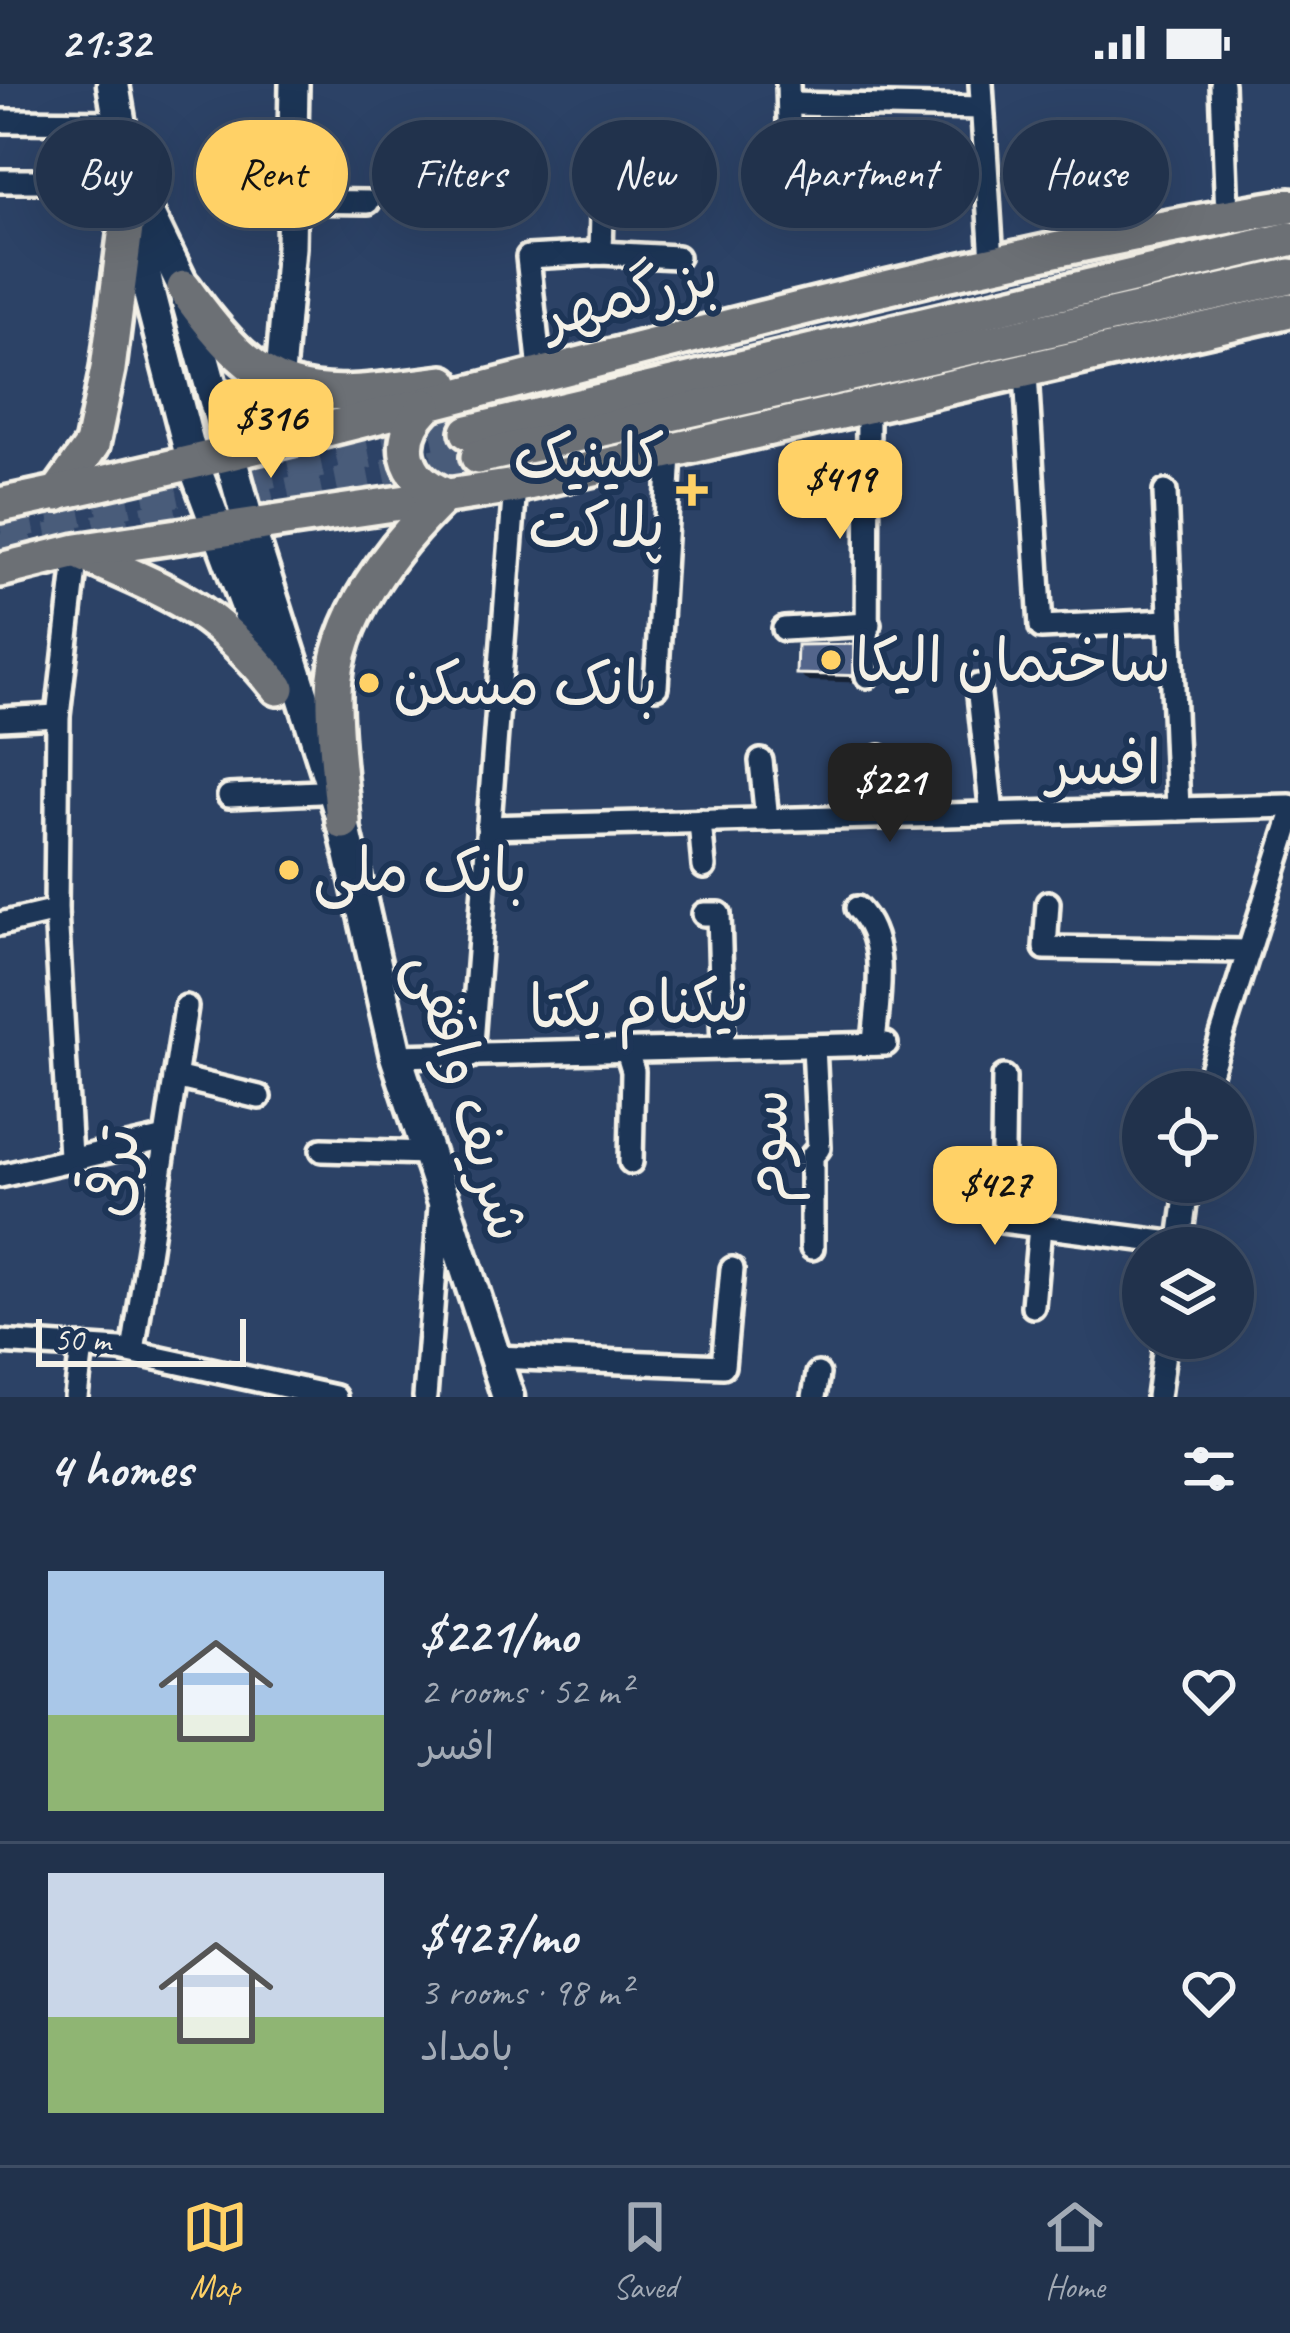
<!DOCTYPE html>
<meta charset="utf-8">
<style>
:root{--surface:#21324c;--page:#2d3e56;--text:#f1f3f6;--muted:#a2aab5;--line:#3e4d64;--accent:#ffd166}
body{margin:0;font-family:Caveat,"Playpen Sans Arabic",sans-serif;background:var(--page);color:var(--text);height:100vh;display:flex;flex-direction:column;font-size:45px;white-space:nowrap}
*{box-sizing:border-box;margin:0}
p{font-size:39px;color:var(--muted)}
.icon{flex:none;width:66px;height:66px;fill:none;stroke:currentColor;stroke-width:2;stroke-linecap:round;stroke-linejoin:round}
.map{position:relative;height:1313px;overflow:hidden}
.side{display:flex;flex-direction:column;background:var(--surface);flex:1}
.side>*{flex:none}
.banner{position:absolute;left:36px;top:36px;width:1218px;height:108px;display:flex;gap:24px}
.fabs{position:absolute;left:1122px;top:987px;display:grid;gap:24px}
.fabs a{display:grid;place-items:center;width:132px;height:132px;border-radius:50%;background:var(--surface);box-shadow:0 12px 48px #0002,0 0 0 3px var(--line);font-size:60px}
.scale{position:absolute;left:36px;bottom:30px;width:210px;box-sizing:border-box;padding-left:12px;border:6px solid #f4f1e8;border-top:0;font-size:33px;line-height:42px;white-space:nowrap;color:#f4f1e8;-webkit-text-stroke:9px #1d3557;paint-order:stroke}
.price{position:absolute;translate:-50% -102px;padding:0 27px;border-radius:24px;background:var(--accent);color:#111;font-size:39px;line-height:78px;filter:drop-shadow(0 3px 6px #0008)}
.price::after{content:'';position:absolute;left:50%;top:72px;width:36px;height:27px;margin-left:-18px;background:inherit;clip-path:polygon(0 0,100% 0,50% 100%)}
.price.on{background:#222;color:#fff}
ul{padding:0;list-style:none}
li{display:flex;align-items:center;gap:36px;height:300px;padding:0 48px}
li+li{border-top:3px solid var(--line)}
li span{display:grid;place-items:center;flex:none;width:336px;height:240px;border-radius:0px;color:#555}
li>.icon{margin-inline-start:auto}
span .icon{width:144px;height:144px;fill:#fffc;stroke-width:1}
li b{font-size:51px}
h2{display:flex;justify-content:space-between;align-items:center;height:144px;padding:0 48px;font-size:51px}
.pill{padding:0 42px;border-radius:54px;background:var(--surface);box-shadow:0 12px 48px #0002,0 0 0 3px var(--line);font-size:42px;line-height:108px}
.pill.on{background:var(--accent);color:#111}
.status{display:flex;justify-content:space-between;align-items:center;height:84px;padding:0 60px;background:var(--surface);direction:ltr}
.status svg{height:33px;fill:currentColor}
.menu{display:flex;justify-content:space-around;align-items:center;height:168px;border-top:3px solid var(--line);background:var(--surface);font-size:33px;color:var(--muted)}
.menu a{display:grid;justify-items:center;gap:6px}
.menu .on{color:var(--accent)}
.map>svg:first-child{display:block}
.shadow{fill:#0007}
.building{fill:#53658b;stroke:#f4f1e8;stroke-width:3}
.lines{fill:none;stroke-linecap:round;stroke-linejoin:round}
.primary-tunnel{stroke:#4a5c7a;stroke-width:33;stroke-dasharray:33 16;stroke-linecap:butt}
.minor-casing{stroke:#f4f1e8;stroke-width:30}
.tertiary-casing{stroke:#f4f1e8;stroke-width:36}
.secondary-casing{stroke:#f4f1e8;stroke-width:39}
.primary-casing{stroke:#f4f1e8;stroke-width:42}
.minor{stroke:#1d3557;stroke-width:21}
.tertiary{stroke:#1d3557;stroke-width:27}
.secondary{stroke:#1d3557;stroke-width:30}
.primary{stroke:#6c6f75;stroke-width:33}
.poi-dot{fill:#ffd166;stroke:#1d3557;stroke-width:4.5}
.labels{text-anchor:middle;stroke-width:12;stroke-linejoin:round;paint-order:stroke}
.street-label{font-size:60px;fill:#f4f1e8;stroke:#1d3557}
.poi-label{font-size:60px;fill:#f4f1e8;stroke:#1d3557;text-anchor:start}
</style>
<div class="status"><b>21:32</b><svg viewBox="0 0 49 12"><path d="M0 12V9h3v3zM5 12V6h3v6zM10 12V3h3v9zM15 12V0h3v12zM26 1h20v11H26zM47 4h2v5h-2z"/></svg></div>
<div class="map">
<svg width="1290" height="1313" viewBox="0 0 1290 1313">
<rect width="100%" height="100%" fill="#2c4266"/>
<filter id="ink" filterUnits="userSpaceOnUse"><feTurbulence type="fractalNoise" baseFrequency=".00833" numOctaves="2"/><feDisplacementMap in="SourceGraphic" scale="24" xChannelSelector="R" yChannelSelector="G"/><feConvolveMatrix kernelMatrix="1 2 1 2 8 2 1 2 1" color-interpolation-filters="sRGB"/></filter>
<g filter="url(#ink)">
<path class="shadow" d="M863 563 874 599 807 597 799 589Z"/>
<path class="building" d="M864 560 867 592 796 590 797 561Z"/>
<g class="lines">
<g class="primary-tunnel">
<path d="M0 441 468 348"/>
<path d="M0 466 478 373"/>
</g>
<g class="minor-casing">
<g id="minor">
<path d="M788 0 791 115"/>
<path d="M981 0 992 177"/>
<path d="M1222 0 1227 132"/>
<path d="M791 20 982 24"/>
<path d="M2 37 119 38"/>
<path d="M0 97H132"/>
<path d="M290 117 368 118"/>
<path d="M601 169 603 90"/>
<path d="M540 287 528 173 601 169 677 173"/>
<path d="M1026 289 1041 543 1168 537"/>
<path d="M1165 408 1178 725"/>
<path d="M784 545 869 540"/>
<path d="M867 592 868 324"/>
<path d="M978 602 992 730"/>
<path d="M656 603 670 370"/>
<path d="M0 635 58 632"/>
<path d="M880 673 883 733"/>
<path d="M761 677 767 736"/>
<path d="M229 712 319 708"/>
<path d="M700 737 704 783"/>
<path d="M488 743 1290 722"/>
<path d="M1048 819 1045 864 1248 867"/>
<path d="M857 824C891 858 877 915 874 960"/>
<path d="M704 830H719L723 964"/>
<path d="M0 840 56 827"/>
<path d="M627 967 633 987 631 1078"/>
<path d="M396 972 886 960"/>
<path d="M471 972 515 402"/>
<path d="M175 993 259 1013"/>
<path d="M1004 993 1002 1137 1179 1160"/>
<path d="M1204 1008 1290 737"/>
<path d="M322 1066 428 1069"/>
<path d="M70 1072 56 827 58 632 77 467"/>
<path d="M0 1092 166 1054"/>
<path d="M812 1164V1072L819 1064 814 962"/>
<path d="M1179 1164 1188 1098"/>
<path d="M1033 1222 1040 1142"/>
<path d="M0 1258 120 1266 335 1313"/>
<path d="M133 1268 186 923"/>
<path d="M495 1273 723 1282 732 1185"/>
<path d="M76 1313 82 1263"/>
<path d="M425 1313 440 1122"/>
<path d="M814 1313 818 1290"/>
<path d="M1158 1313 1166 1254"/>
</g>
</g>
<g class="tertiary-casing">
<path id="tertiary" d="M279 302 291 163 294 0"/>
</g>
<g class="secondary-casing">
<g id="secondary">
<path d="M113 0 148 205 192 376 273 593"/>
<path d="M132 97 184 204 250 445 343 738 396 972 508 1313"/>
</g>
</g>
<g class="primary-casing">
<g id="primary">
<path d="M184 204C269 324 306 316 443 299"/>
<path d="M468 348 1290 155"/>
<path d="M478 373 1290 192"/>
<path d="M57 410 92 361 108 285 132 97"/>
<path d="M0 421C433 331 853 192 1290 122"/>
<path d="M78 468C173 511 210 520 278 604"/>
<path d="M0 486 77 467 515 402 1290 226"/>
<path d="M343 738C340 695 333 651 334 608 335 534 394 460 445 411 402 394 394 354 426 322"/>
</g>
</g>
<use href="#minor" class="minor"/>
<use href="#tertiary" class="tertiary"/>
<use href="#secondary" class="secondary"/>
<use href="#primary" class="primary"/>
</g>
</g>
<g class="poi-dot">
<path d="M686 388h12v12h12v12h-12v12h-12v-12h-12v-12h12z"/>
<circle cx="831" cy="576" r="12"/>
<circle cx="369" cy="599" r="12"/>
<circle cx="289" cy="786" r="12"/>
</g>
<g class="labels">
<g class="street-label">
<text transform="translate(630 210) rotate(-14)" y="21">بزرگمهر</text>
<text transform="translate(1104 679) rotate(-1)" y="21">افسر</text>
<text transform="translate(639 919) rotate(-2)" y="21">نیکنام یکتا</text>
<text transform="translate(471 1012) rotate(74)" y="21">شریف واقفی</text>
<text transform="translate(765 1062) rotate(-89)" y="21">سوم</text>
<text transform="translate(112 1088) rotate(-81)" y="21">ترقی</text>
</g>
<g class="poi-label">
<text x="665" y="393" text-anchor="end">کلینیک<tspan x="665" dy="69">پلاکت</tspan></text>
<text x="855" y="597">ساختمان الیکا</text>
<text x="393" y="620">بانک مسکن</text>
<text x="313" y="807">بانک ملی</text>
</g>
</g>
</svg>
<div class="fabs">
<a><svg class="icon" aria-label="locate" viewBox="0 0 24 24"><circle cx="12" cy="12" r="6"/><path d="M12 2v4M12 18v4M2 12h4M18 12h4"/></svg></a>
<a><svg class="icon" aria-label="layers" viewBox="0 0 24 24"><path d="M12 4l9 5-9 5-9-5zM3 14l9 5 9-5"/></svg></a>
</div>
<div class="scale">50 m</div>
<b class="price" style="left:271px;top:397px">$316</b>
<b class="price" style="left:840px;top:458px">$419</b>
<b class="price on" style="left:890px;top:761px">$221</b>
<b class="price" style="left:995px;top:1164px">$427</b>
<div class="banner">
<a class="pill">Buy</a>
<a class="pill on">Rent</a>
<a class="pill">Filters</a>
<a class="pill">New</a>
<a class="pill">Apartment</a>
<a class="pill">House</a>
</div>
</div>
<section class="side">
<h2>4 homes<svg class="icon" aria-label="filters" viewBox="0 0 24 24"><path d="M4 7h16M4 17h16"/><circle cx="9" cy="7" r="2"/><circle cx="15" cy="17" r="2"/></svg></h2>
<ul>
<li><span style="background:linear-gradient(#a9c7e8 60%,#8fb573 0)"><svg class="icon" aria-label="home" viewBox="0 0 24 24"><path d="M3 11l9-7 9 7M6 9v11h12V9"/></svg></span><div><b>$221/mo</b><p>2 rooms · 52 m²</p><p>افسر</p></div><svg class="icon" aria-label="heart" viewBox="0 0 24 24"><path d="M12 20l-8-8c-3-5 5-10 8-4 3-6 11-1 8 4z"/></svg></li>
<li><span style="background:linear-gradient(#c9d6e8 60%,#8fb573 0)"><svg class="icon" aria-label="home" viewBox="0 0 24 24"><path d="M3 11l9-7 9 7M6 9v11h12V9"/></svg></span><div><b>$427/mo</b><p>3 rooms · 98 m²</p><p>بامداد</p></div><svg class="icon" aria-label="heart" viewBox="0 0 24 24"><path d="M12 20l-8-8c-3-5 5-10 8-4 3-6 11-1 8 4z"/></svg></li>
</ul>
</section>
<nav class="menu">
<a class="on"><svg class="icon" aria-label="map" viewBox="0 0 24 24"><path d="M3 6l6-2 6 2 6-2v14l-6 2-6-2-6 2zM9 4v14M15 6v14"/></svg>Map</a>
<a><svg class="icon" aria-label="saved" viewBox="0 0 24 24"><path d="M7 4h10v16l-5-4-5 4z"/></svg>Saved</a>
<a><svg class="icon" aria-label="home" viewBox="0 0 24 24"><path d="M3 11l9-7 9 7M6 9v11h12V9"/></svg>Home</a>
</nav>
